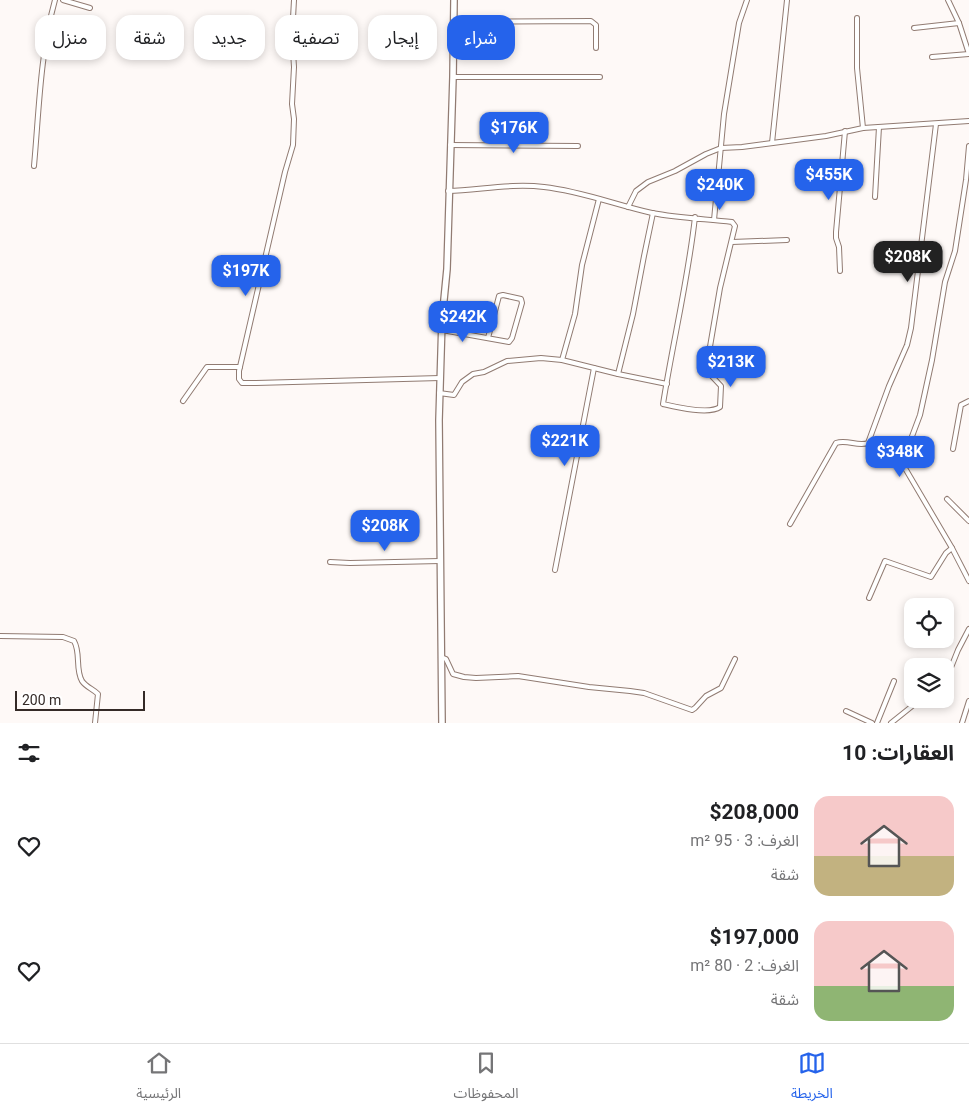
<!DOCTYPE html>
<html lang="ar">
<meta charset="utf-8">
<style>
:root{--surface:#fff;--page:#f6f6f6;--text:#202124;--muted:#757577;--line:#e0e0e0;--accent:#2563eb}
body{margin:0;font-family:Roboto,"Noto Sans Arabic",sans-serif;background:var(--page);color:var(--text);direction:rtl;height:100vh;display:flex;flex-direction:column;font-size:19px;white-space:nowrap}
*{box-sizing:border-box;margin:0}
p{font-size:16px;color:var(--muted)}
.icon{flex:none;width:28px;height:28px;fill:none;stroke:currentColor;stroke-width:2;stroke-linecap:round;stroke-linejoin:round}
.map{position:relative;height:723px;overflow:hidden;direction:ltr}
.side{display:flex;flex-direction:column;background:var(--surface);flex:1}
.side>*{flex:none}
.hud{position:absolute;left:15px;top:15px;width:500px;height:45px;direction:rtl;display:flex;gap:10px}
.controls{position:absolute;left:904px;top:598px;display:grid;gap:10px}
.controls a{display:grid;place-items:center;width:50px;height:50px;border-radius:10px;background:var(--surface);box-shadow:0 2px 8px #0003;font-size:25px}
.scale{position:absolute;left:15px;bottom:12px;width:130px;box-sizing:border-box;padding-left:5px;border:2px solid #342a27;border-top:0;font-size:14px;line-height:18px;white-space:nowrap;color:#342a27;-webkit-text-stroke:4px #fff;paint-order:stroke}
.price{position:absolute;translate:-50% -42px;padding:0 11px;border-radius:10px;background:var(--accent);color:#fff;font-size:16px;line-height:32px;filter:drop-shadow(0 1px 2px #0008)}
.price::after{content:'';position:absolute;left:50%;top:30px;width:15px;height:11px;margin-left:-8px;background:inherit;clip-path:polygon(0 0,100% 0,50% 100%)}
.price.on{background:#222;color:#fff}
ul{padding:0;list-style:none}
li{display:flex;align-items:center;gap:15px;height:125px;padding:0 15px}
li span{display:grid;place-items:center;flex:none;width:140px;height:100px;border-radius:15px;color:#555}
li>.icon{margin-inline-start:auto}
span .icon{width:60px;height:60px;fill:#fffc;stroke-width:1}
li b{font-size:21px}
h2{display:flex;justify-content:space-between;align-items:center;height:60px;padding:0 15px;font-size:21px}
.pill{padding:0 18px;border-radius:15px;background:var(--surface);box-shadow:0 2px 8px #0003;font-size:18px;line-height:45px}
.pill.on{background:var(--accent);color:#fff}
.dock{display:flex;justify-content:space-around;align-items:center;height:70px;border-top:1px solid var(--line);background:var(--surface);font-size:14px;color:var(--muted)}
.dock a{display:grid;justify-items:center;gap:2px}
.dock .on{color:var(--accent)}
.map>svg:first-child{display:block}
.lines{fill:none;stroke-linecap:round;stroke-linejoin:round}
.street-casing{stroke:#917b72;stroke-width:6}
.secondary-casing{stroke:#917b72;stroke-width:8}
.street{stroke:#fff;stroke-width:4}
.secondary{stroke:#fff;stroke-width:5.5}
</style>
<div class="map">
<svg width="969" height="723" viewBox="0 0 969 723">
<rect width="100%" height="100%" fill="#fef9f7"/>
<g class="lines">
<g class="street-casing">
<g id="street">
<path d="M63 0 90 8"/>
<path d="M294 0 292 36 294 67 292 104 294 119 293 145 285 172 239 371V379L242 383H256L440 378"/>
<path d="M948 0 959 23 969 54"/>
<path d="M857 18V68L863 128"/>
<path d="M455 22 591 21 596 25V48"/>
<path d="M914 28 959 23"/>
<path d="M932 57 969 54"/>
<path d="M453 77H600"/>
<path d="M772 143 787 0"/>
<path d="M450 145 578 146"/>
<path d="M969 146 966 180 955 251 945 282 932 360 920 415 902 463 952 548 969 581"/>
<path d="M34 166C39 111 40 54 55 0"/>
<path d="M448 191C480 190 512 183 544 187 581 191 616 205 652 213 678 218 706 219 732 222L735 226 720 288 706 370 721 386 720 407C709 415 676 407 663 404 673 341 688 280 695 217"/>
<path d="M875 197 879 127"/>
<path d="M628 207 636 191 648 182 675 171 706 154 721 148 742 147 826 136 863 128 969 121"/>
<path d="M714 220 724 114 739 23 747 0"/>
<path d="M732 242 787 240"/>
<path d="M840 271 839 247 836 238V232L845 131"/>
<path d="M442 330 509 342 512 338 522 303 521 299 503 295 499 296 488 338"/>
<path d="M562 360 575 314 582 265 599 199"/>
<path d="M618 374 633 314 644 256 653 213"/>
<path d="M439 393 454 395 462 382 473 374 484 372 507 361 541 358 562 360 618 374 667 384"/>
<path d="M183 401 207 367H240"/>
<path d="M953 449 961 405 969 401"/>
<path d="M947 499 969 521"/>
<path d="M790 524 836 443C847 439 858 447 868 443L889 386 907 345 911 328 936 124"/>
<path d="M330 562 350 563 440 561"/>
<path d="M555 570 594 368"/>
<path d="M869 598 885 561 931 577 946 553 952 548"/>
<path d="M0 636 63 637 74 641C81 653 75 669 82 681 86 687 93 689 98 694L95 723"/>
<path d="M441 657 446 659 453 674 464 677 476 678 518 676 589 687 630 691 644 693 692 710 695 708 706 696 721 688 735 659"/>
<path d="M945 671 950 670 958 650 969 629"/>
<path d="M846 711 872 723"/>
<path d="M877 723 894 681"/>
<path d="M891 723 921 699"/>
<path d="M962 723 969 701"/>
</g>
</g>
<g class="secondary-casing">
<path id="secondary" d="M442 723 439 420 442 320 447 269 453 77 454 0"/>
</g>
<use href="#street" class="street"/>
<use href="#secondary" class="secondary"/>
</g>
</svg>
<div class="controls">
<a><svg class="icon" aria-label="locate" viewBox="0 0 24 24"><circle cx="12" cy="12" r="6"/><path d="M12 2v4M12 18v4M2 12h4M18 12h4"/></svg></a>
<a><svg class="icon" aria-label="layers" viewBox="0 0 24 24"><path d="M12 4l9 5-9 5-9-5zM3 14l9 5 9-5"/></svg></a>
</div>
<div class="scale">200 m</div>
<b class="price" style="left:514px;top:154px">$176K</b>
<b class="price" style="left:829px;top:201px">$455K</b>
<b class="price" style="left:720px;top:211px">$240K</b>
<b class="price on" style="left:908px;top:283px">$208K</b>
<b class="price" style="left:246px;top:297px">$197K</b>
<b class="price" style="left:463px;top:343px">$242K</b>
<b class="price" style="left:731px;top:388px">$213K</b>
<b class="price" style="left:565px;top:467px">$221K</b>
<b class="price" style="left:900px;top:478px">$348K</b>
<b class="price" style="left:385px;top:552px">$208K</b>
<div class="hud">
<a class="pill on">شراء</a>
<a class="pill">إيجار</a>
<a class="pill">تصفية</a>
<a class="pill">جديد</a>
<a class="pill">شقة</a>
<a class="pill">منزل</a>
</div>
</div>
<section class="side">
<h2>العقارات: 10<svg class="icon" aria-label="filters" viewBox="0 0 24 24"><path d="M4 7h16M4 17h16"/><circle cx="9" cy="7" r="2"/><circle cx="15" cy="17" r="2"/></svg></h2>
<ul>
<li><span style="background:linear-gradient(#f6c9c9 60%,#c2b280 0)"><svg class="icon" aria-label="home" viewBox="0 0 24 24"><path d="M3 11l9-7 9 7M6 9v11h12V9"/></svg></span><div><b>$208,000</b><p>الغرف: 3 · 95 m²</p><p>شقة</p></div><svg class="icon" aria-label="heart" viewBox="0 0 24 24"><path d="M12 20l-8-8c-3-5 5-10 8-4 3-6 11-1 8 4z"/></svg></li>
<li><span style="background:linear-gradient(#f6c9c9 65%,#8fb573 0)"><svg class="icon" aria-label="home" viewBox="0 0 24 24"><path d="M3 11l9-7 9 7M6 9v11h12V9"/></svg></span><div><b>$197,000</b><p>الغرف: 2 · 80 m²</p><p>شقة</p></div><svg class="icon" aria-label="heart" viewBox="0 0 24 24"><path d="M12 20l-8-8c-3-5 5-10 8-4 3-6 11-1 8 4z"/></svg></li>
</ul>
</section>
<nav class="dock">
<a class="on"><svg class="icon" aria-label="map" viewBox="0 0 24 24"><path d="M3 6l6-2 6 2 6-2v14l-6 2-6-2-6 2zM9 4v14M15 6v14"/></svg>الخريطة</a>
<a><svg class="icon" aria-label="saved" viewBox="0 0 24 24"><path d="M7 4h10v16l-5-4-5 4z"/></svg>المحفوظات</a>
<a><svg class="icon" aria-label="home" viewBox="0 0 24 24"><path d="M3 11l9-7 9 7M6 9v11h12V9"/></svg>الرئيسية</a>
</nav>
